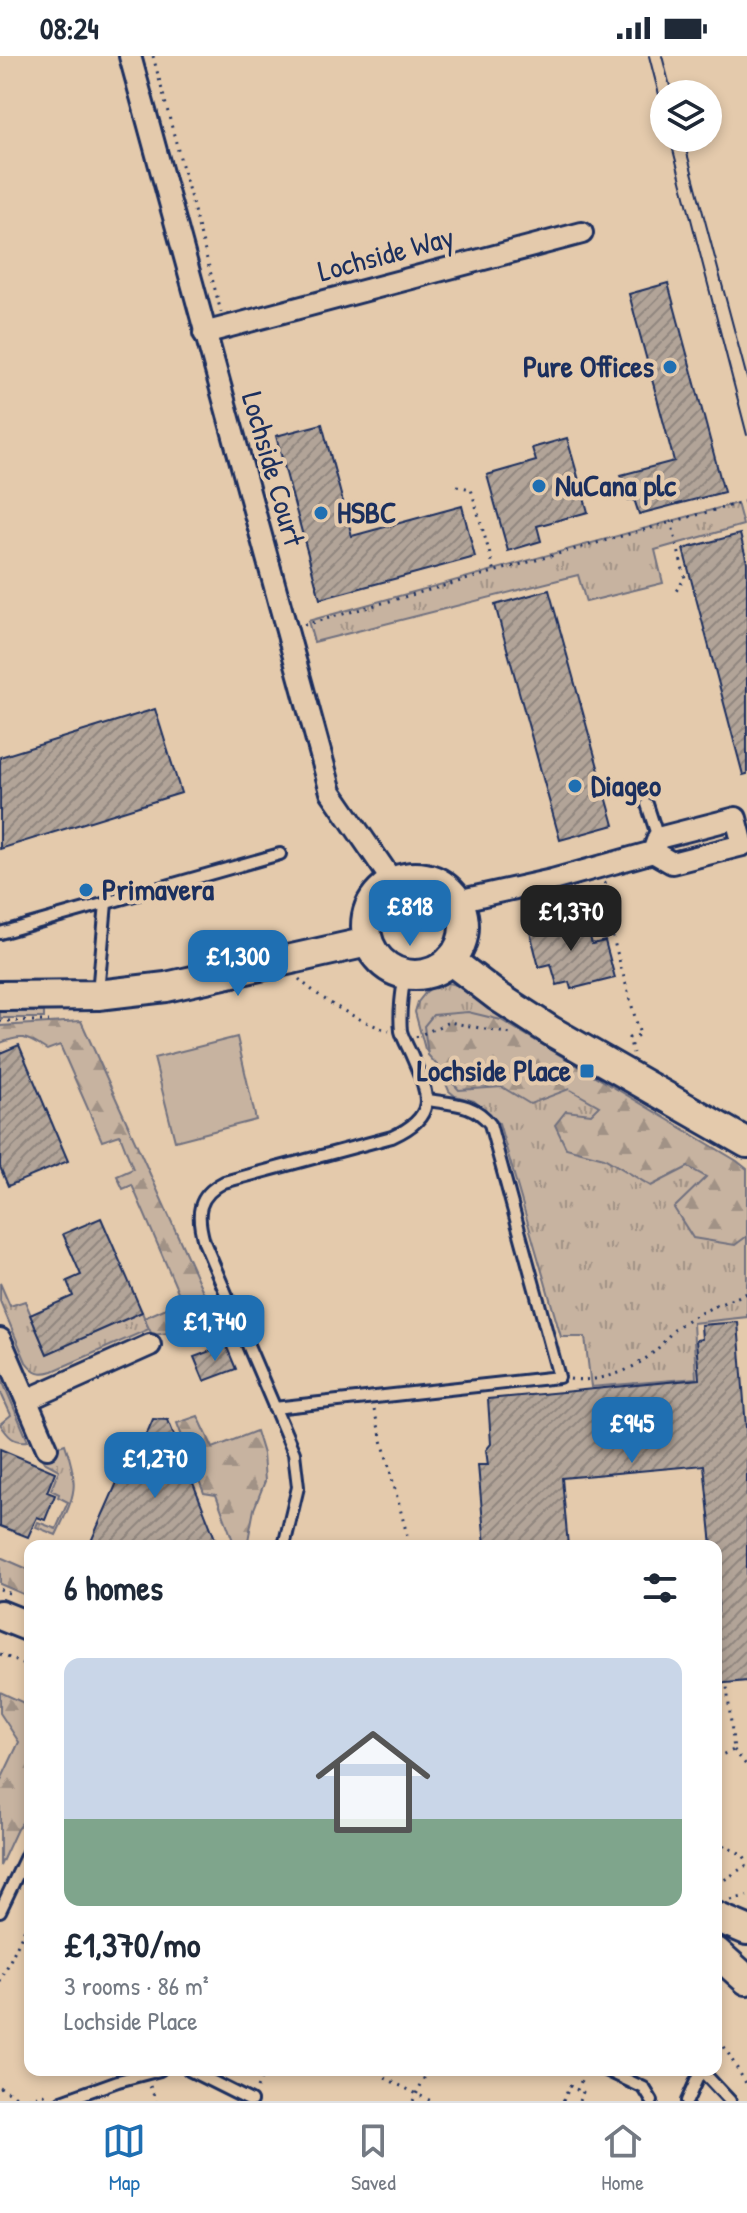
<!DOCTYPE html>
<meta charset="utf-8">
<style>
:root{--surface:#fff;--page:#f2f2f3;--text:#1f2937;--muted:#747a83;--line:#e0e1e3;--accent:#1f6fb2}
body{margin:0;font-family:"Patrick Hand",sans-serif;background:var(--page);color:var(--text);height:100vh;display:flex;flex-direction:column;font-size:30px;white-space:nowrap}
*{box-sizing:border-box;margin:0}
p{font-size:26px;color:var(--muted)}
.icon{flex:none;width:44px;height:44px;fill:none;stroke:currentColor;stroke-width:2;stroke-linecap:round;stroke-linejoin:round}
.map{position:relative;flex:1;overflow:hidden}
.side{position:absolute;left:24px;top:1484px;width:698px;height:536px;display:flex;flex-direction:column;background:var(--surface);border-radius:16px;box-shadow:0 4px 12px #0003}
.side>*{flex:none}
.controls{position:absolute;left:650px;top:24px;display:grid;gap:16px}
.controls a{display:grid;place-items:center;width:72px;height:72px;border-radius:50%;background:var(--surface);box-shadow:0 4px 12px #0003;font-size:40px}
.price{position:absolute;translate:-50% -68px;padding:0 18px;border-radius:16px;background:var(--accent);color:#fff;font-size:26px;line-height:52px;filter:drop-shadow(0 2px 4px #0008)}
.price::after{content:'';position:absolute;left:50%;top:48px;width:24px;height:18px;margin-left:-12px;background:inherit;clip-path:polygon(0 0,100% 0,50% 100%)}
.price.on{background:#222;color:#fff}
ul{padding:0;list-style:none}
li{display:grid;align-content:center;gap:16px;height:424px;padding:0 40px}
li span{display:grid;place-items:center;height:248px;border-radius:16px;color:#555}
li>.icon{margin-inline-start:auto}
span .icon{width:144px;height:144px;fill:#fffc;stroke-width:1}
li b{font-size:34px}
h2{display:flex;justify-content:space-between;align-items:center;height:96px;padding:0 40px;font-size:34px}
.status{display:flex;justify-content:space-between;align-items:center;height:56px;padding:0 40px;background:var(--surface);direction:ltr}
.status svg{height:22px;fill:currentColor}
.menu{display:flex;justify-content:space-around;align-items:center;height:112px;border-top:2px solid var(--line);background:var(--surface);font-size:22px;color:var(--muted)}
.menu a{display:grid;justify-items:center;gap:4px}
.menu .on{color:var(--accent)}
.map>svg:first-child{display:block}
.grass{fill:url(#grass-tufts);stroke:#71717f;stroke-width:2}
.forest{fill:url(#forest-firs);stroke:#71717f;stroke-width:2}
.pitch{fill:#c7b3a0;stroke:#71717f;stroke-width:2}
.building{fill:url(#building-hatch);stroke:#1b2f5e;stroke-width:2}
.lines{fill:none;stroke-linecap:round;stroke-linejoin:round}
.lane-casing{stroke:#1b2f5e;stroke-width:16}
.street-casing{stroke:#1b2f5e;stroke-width:26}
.secondary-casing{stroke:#1b2f5e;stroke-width:34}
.path{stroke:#1b2f5e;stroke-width:3;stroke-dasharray:2 6;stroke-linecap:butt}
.lane{stroke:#e4caac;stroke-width:10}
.street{stroke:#e4caac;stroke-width:20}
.secondary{stroke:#e4caac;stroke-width:28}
.tram{stroke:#1b2f5e;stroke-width:2}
.poi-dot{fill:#1f6fb2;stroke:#e4caac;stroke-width:3}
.labels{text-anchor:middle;stroke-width:8;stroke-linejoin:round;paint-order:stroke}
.street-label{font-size:30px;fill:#1b2f5e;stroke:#e4caac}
.poi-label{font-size:30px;font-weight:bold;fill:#1b2f5e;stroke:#e4caac;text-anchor:start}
</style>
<div class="status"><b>08:24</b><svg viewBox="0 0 49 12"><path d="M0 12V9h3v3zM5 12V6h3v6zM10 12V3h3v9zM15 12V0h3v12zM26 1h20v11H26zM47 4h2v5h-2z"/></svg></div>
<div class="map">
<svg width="747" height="2045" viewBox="0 0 747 2045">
<defs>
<pattern id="grass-tufts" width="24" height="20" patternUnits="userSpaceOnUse" patternTransform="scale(2)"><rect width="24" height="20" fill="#c7b3a0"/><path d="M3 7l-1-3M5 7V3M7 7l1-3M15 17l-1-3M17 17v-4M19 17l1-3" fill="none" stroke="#a19286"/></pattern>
<pattern id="forest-firs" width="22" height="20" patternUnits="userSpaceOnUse" patternTransform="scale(2)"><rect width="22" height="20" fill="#c7b3a0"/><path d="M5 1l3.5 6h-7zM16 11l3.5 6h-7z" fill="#a19286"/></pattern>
<pattern id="building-hatch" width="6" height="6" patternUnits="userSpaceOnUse" patternTransform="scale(2)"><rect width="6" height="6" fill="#b2a498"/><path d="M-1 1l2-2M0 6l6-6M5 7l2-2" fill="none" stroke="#90867f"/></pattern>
</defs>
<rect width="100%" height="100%" fill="#e4caac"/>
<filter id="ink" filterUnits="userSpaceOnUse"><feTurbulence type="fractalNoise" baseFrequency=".0125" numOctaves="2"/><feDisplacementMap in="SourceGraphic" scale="16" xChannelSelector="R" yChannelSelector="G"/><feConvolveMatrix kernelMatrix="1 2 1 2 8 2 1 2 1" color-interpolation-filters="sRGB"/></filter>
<g filter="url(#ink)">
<g class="grass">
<path d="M737 447 743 469 655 494 663 527 586 546 578 519 314 586 308 565Z"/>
<path d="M437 927H448L460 930 502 962 747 1115V1261L693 1267 696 1322 591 1331 585 1281H561L499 1067 474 1045 455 1040 449 1035 438 1009 425 993 415 956 418 946 426 936Z"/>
<path d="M0 955 44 956V962H0Z"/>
<path d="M0 1227 10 1250 25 1245 47 1298 142 1256 149 1273 53 1315C41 1319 34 1317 26 1306L0 1245Z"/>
<path d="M0 1319 28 1385C13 1387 8 1380 0 1368L11 1359 0 1335Z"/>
<path d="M65 1388C80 1431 75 1439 56 1479L36 1471 38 1466 56 1473 68 1446 58 1441 59 1438 51 1434 59 1414 44 1406 38 1397Z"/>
</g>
<g class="forest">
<path d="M468 956 501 964 737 1105 747 1113V1180L735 1189 693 1182 674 1152 706 1121 688 1111 651 1130 604 1102 566 1092 555 1069 566 1055 591 1058 599 1050 569 1033 530 1048 502 1031 459 1034 428 999 424 970 433 959Z"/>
<path d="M81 965 219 1271 152 1279 144 1262 182 1245 132 1129 123 1133 117 1120 133 1113 120 1079 102 1085 60 989 47 994C26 981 24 978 0 987V970Z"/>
<path d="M198 1360 213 1392 256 1375 263 1398 265 1425 254 1453 247 1490H235L216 1439 204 1437 177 1367Z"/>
<path d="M0 1501 30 1514V1541L0 1528Z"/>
<path d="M0 1636 22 1646 30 1656V1757L17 1773 0 1810V1726L19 1686 0 1657Z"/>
</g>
<path class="pitch" d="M237 981 256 1064 175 1085 154 1002Z"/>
<g class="building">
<path d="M668 227 724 436 639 458 634 443 628 444 621 419 674 405 629 238Z"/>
<path d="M322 368 352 480 462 450 475 501 320 543 276 380Z"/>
<path d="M567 382 588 456 537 470 541 485 508 495 487 419 536 405 532 392Z"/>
<path d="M740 478 747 506V718L743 719 683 493Z"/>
<path d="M549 534 614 769 560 784 495 549Z"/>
<path d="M155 653 181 737 0 793V701Z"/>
<path d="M574 860 577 873 587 870 592 888 605 885 615 922 571 933 569 926 557 929 551 908 539 911 529 872Z"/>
<path d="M19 989 68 1105 8 1130 0 1111V997Z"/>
<path d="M101 1162 142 1256 47 1298 30 1259 73 1240 67 1225 81 1219 63 1178Z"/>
<path d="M738 1266 747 1385V1625L716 1628V1556H718L716 1490H712L704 1409 562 1422 568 1490H485L478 1409H488L486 1394 491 1388 488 1343 699 1323 696 1284 702 1283 701 1269Z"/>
<path d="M226 1289 236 1313 204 1325 194 1301Z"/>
<path d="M153 1363 168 1364 218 1490H89L126 1406H147L141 1391Z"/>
<path d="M0 1393 55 1416 47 1436 55 1439 45 1464 37 1461 28 1481 0 1470Z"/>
</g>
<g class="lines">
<g class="lane-casing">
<g id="lane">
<path d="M647 748 658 782"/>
<path d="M0 877 280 798"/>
<path d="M98 937 106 847"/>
<path d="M274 1352 559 1321 490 1068C474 1047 453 1048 428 1044"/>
<path d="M284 1490 298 1431 294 1397 204 1186C196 1158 197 1140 224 1126L392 1081C440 1059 428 1038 411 998 408 991 403 983 401 975 399 956 402 936 405 917"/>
<path d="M0 1855 30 1792"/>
<path d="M189 2014 251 2045"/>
<path d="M606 2014 644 2032 652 2045"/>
<path d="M701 2014 730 2045"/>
<path d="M62 2045 118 2025 160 2014"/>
<path d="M687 2045 701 2014"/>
</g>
</g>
<g class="street-casing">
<g id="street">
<path d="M130 0 331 736 393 826"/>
<path d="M204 277 582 177"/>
<path d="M457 845 552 824 653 796 658 782 736 762 743 789 672 807 653 796"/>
<path d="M0 1283 47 1392"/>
<path d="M27 1344 150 1289"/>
</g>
</g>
<g class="secondary-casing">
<g id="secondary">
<circle cx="415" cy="870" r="49"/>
<path d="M450 904 497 940 551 975 747 1087"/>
<path d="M0 940 98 939 166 931 368 886"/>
<path d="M0 1559 30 1571"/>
<path d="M716 1861 747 1874"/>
<path d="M716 1896 747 1924"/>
</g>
</g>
<g class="path">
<path d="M153 0 221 256"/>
<path d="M457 430 471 433 495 516"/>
<path d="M671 465 685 522 676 535"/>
<path d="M304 569 747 445"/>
<path d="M605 826 614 857 613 882 640 979 629 982 633 997"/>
<path d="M299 923C324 946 357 964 389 975"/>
<path d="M0 965H49"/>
<path d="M416 981 449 966 511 978"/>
<path d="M570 1323C600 1327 635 1315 657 1293 665 1286 670 1276 679 1270 699 1255 724 1247 747 1237"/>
<path d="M374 1354 410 1490"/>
<path d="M0 1533 11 1538"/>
<path d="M0 1598 30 1611"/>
<path d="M734 1694 747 1710"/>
<path d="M716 1701 734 1694 727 1631"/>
<path d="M716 1786 743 1799 747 1805"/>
<path d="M718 1828 747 1809"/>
<path d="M731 1844 747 1840"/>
<path d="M0 1926 30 1862"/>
<path d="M716 1977 747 2029"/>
<path d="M385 2022 431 2045"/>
<path d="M150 2030 156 2045"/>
<path d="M0 2031 24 2044 44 2038 47 2045"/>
<path d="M257 2032 265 2014"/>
<path d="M413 2045 428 2014"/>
<path d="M563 2045 570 2030 577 2034"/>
<path d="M579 2045 583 2036 577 2034 582 2023"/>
</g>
<use href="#lane" class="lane"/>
<use href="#street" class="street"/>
<use href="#secondary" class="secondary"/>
<g class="tram">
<path d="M649 0 664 58"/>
<path d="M662 0 672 38"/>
<path d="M670 82 747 379"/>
<path d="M683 82 747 322"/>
</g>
</g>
</g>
<g class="poi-dot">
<circle cx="670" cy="311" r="8"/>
<circle cx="539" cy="430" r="8"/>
<circle cx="321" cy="457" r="8"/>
<circle cx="575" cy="730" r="8"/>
<circle cx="86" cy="834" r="8"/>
<rect x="579" y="1007" width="16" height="16" rx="4"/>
</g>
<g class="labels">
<g class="street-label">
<text transform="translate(386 198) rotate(-15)" y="10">Lochside Way</text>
<text transform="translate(273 413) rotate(74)" y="10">Lochside Court</text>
</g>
<g class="poi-label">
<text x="654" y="321" text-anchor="end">Pure Offices</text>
<text x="555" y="440">NuCana plc</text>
<text x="337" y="467">HSBC</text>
<text x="591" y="740">Diageo</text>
<text x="102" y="844">Primavera</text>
<text x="571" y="1025" text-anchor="end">Lochside Place</text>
</g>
</g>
</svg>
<div class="controls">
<a><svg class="icon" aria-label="layers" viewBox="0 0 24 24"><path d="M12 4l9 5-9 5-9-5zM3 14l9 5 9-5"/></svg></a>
</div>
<b class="price" style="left:410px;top:892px">£818</b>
<b class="price on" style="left:571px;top:897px">£1,370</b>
<b class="price" style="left:238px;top:942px">£1,300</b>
<b class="price" style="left:215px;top:1307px">£1,740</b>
<b class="price" style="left:632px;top:1409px">£945</b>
<b class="price" style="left:155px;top:1444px">£1,270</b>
<section class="side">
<h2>6 homes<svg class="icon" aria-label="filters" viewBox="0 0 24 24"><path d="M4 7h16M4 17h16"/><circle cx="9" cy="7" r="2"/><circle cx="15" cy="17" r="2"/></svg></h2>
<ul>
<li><span style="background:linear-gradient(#c9d6e8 65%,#7fa58c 0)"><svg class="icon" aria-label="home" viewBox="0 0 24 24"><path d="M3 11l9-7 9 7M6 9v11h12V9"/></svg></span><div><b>£1,370/mo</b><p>3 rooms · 86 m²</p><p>Lochside Place</p></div></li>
</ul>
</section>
</div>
<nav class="menu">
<a class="on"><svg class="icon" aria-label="map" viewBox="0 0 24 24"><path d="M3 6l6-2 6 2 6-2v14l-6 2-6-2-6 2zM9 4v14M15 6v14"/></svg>Map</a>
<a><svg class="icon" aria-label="saved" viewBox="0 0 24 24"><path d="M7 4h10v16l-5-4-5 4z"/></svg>Saved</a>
<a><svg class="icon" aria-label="home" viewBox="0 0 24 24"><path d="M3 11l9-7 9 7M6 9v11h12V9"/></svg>Home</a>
</nav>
